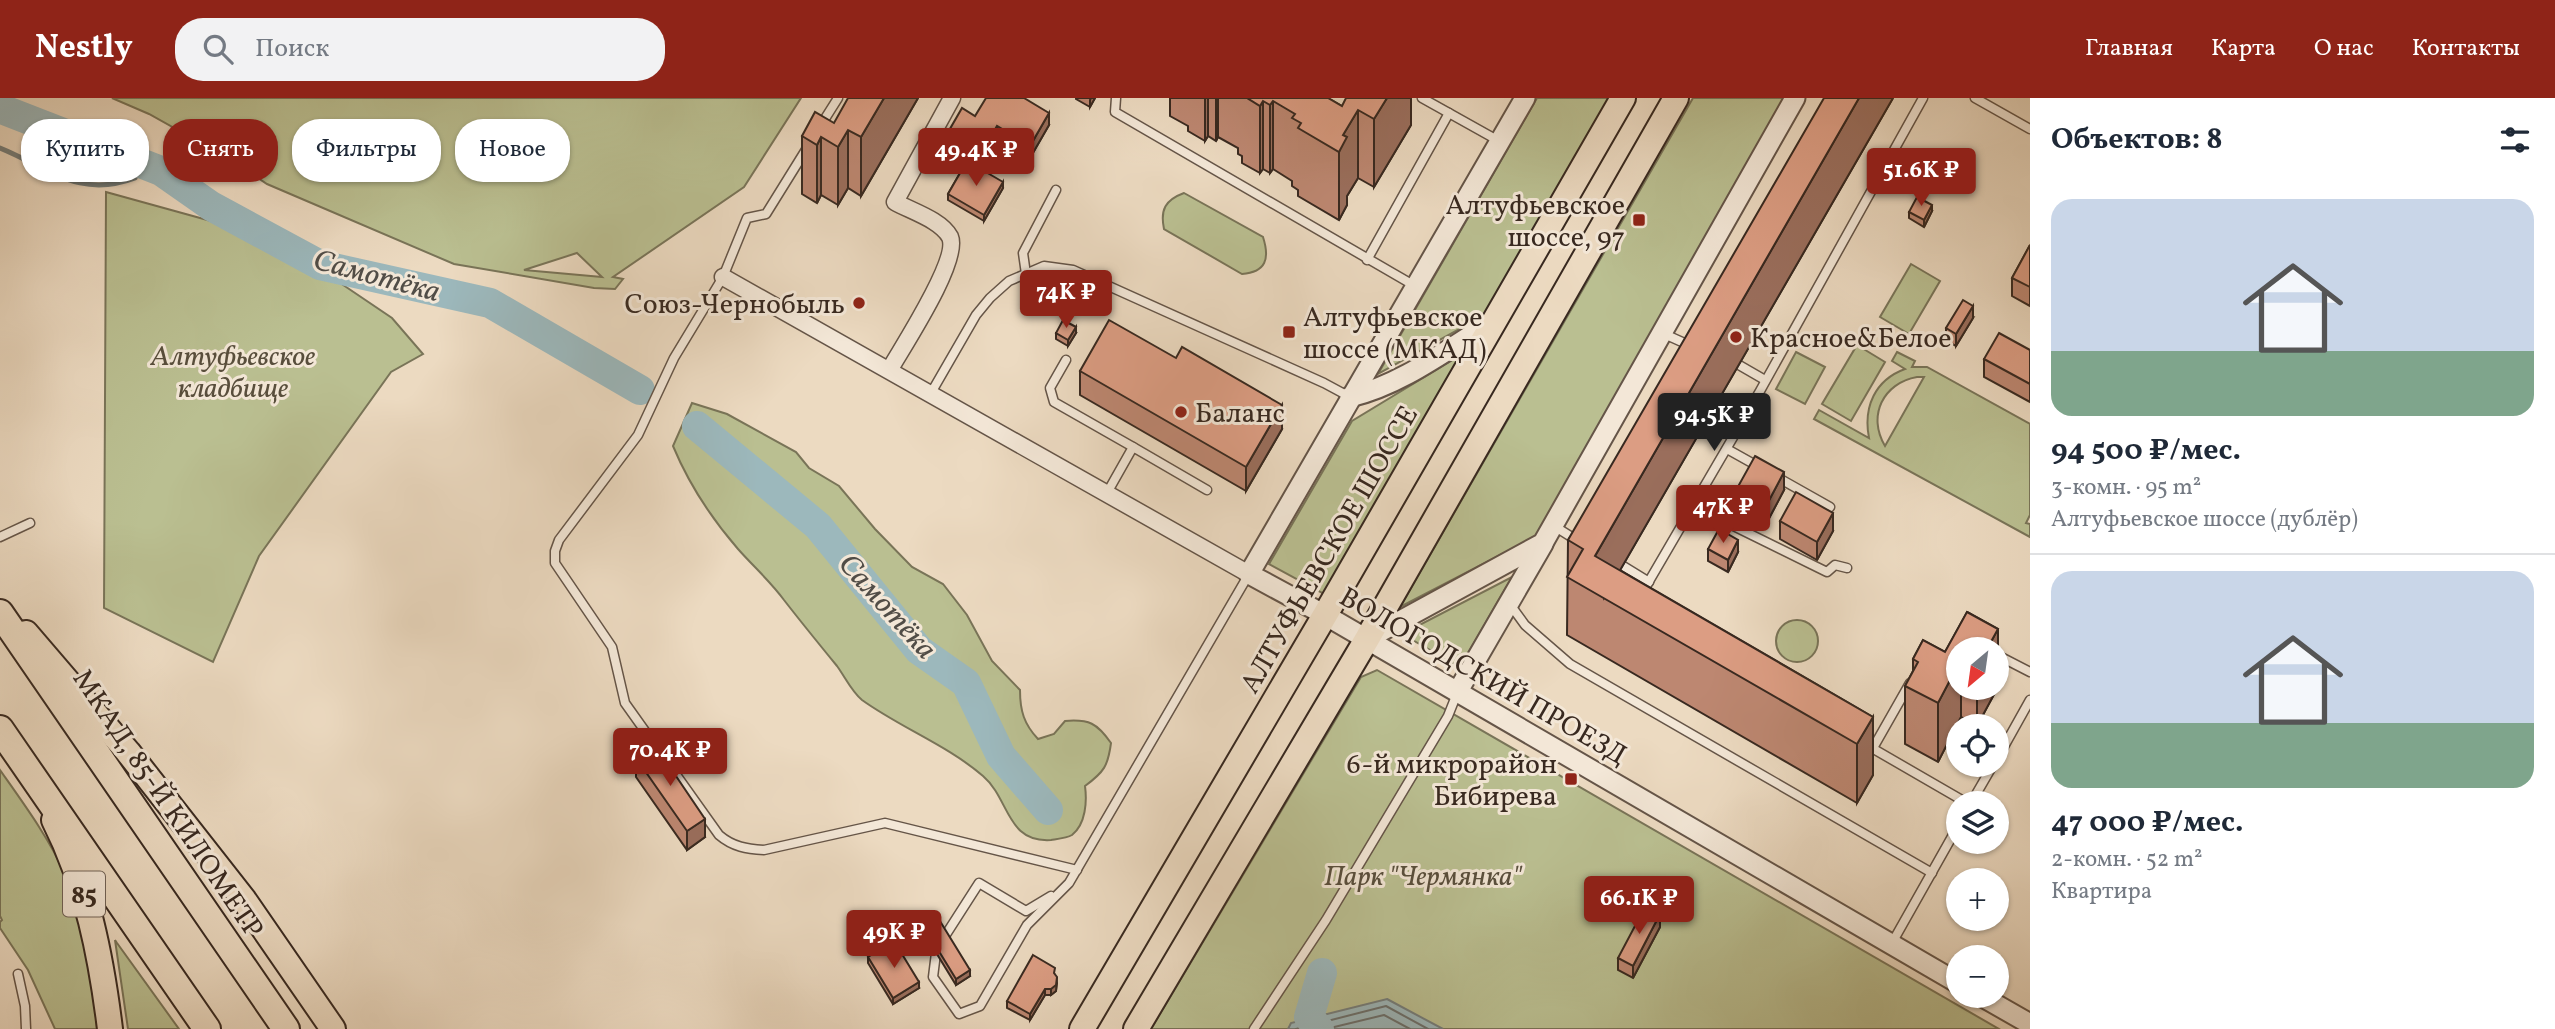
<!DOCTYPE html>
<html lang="ru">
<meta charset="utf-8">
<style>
:root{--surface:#fff;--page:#f2f2f3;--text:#1f2937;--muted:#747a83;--line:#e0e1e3;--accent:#8f2418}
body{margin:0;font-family:Vollkorn,serif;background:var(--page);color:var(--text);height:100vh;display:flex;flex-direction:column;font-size:26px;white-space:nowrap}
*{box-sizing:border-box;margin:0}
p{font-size:23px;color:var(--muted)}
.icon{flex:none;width:38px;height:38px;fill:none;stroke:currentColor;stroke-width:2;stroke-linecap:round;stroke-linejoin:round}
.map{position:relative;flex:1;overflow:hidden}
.drawer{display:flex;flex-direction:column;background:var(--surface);width:525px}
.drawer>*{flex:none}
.hud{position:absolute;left:21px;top:21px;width:665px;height:63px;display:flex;gap:14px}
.needle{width:46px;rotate:209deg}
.buttons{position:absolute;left:1946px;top:539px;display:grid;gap:14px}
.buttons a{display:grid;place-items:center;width:63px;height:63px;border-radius:50%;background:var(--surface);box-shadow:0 2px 5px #0004;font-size:35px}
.price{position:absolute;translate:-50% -60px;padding:0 16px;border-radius:7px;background:var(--accent);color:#fff;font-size:23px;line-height:46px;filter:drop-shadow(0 2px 4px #0008)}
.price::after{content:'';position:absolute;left:50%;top:42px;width:21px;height:16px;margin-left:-10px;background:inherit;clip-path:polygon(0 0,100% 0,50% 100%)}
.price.active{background:#222;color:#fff}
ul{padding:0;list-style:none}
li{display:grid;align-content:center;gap:14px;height:371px;padding:0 21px}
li+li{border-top:2px solid var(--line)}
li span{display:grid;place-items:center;height:217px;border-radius:21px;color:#555}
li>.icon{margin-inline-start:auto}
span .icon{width:126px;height:126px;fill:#fffc;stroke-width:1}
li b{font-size:30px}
h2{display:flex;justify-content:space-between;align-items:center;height:84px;padding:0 21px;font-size:30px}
.chip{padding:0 24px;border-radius:28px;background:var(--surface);box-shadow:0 2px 5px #0004;font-size:24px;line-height:63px}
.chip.active{background:var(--accent);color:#fff}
header{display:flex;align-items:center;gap:42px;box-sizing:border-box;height:98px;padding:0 35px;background:var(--accent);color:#fff}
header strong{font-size:33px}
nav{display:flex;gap:38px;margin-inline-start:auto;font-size:24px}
.search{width:490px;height:63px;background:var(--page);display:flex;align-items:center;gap:18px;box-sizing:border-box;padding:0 24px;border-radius:28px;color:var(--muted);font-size:26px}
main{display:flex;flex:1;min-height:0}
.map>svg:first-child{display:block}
.green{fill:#babf91;stroke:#797458;stroke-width:2;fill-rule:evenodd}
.water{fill:#9cb8bc;stroke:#747f7e;stroke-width:2}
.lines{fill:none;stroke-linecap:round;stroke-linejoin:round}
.shore{stroke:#6a706e;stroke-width:2}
.stream{stroke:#747f7e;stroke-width:5}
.river{stroke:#9cb8bc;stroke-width:30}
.service-casing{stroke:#655548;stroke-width:11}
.minor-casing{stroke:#655548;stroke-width:19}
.tertiary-casing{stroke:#655548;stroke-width:23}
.primary-casing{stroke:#382920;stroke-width:28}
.trunk-casing{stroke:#382920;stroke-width:30}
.service{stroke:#f3e7d7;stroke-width:8}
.minor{stroke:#f3e7d7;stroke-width:16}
.tertiary{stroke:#f3e7d7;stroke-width:19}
.primary{stroke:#ecdac1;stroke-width:24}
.trunk{stroke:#ecdac1;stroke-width:26}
.wall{fill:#bd8771;stroke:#382920;stroke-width:2;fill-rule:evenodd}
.shaded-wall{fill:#9a6e5c;stroke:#382920;stroke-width:2}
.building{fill:#dc9d83;stroke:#382920;stroke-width:2}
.poi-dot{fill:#8f2418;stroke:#f3e7d7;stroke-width:2.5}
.labels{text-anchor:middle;stroke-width:6;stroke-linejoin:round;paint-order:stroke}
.shield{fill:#f3e7d7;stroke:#706257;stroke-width:2}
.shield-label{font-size:26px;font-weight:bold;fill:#382920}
.poi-label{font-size:28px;fill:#382920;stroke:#f3e7d7;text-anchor:end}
.park-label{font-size:28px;font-style:italic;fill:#584e3c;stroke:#f3e7d7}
.street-label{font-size:28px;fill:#382920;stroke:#f3e7d7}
.water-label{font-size:30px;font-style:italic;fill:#514d47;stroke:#f3e7d7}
</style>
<header>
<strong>Nestly</strong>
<div class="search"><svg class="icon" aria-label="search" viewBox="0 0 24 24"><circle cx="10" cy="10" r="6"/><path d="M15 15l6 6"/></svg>Поиск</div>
<nav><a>Главная</a><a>Карта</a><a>О нас</a><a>Контакты</a></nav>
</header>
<main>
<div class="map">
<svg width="2030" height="931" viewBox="0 0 2030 931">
<rect width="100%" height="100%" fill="#ecdac1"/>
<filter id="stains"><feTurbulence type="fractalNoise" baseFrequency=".00286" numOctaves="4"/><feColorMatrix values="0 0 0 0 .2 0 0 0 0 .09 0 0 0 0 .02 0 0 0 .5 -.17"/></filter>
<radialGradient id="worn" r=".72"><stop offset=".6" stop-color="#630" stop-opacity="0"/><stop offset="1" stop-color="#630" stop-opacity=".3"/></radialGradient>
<g class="green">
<path d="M112 0H801L744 89 613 179 623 181 615 191 594 190 454 166 267 86 233 63 149 16ZM577 155 602 179 524 172Z"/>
<path d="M1537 0H1611L1485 217 1378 276Z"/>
<path d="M1693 0H1788L1537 438 1400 509Z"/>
<path d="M106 94 229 128 321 172 392 220 423 256 391 274 259 458 213 564 104 510Z"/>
<path d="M1184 95 1263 139C1270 161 1266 174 1242 176L1164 131C1160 112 1165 102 1184 95Z"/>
<path d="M1911 166 1940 183 1909 236 1880 219Z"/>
<path d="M1857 247 1885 264 1851 323 1822 306Z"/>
<path d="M1796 254 1825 269 1805 306 1776 291Z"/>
<path d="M1897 254 1915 263 1912 269H1927L2030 326V417L2026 425 2030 426V439L1814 321 1819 312 1869 340C1863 309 1875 282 1905 271L1892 263ZM1917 279H1924L1885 348C1867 318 1883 285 1917 279Z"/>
<path d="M1464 255 1324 496 1269 466 1352 323Z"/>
<path d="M692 305 727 316 796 354 809 370 839 388 875 431 912 469 943 486 967 517 992 563 1020 592C1020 613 1024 626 1038 641L1054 636 1065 623C1089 621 1097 625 1111 645 1108 668 1104 674 1085 688 1087 703 1086 726 1072 737 1067 740 1057 741 1051 742 1006 745 1010 701 983 678 947 647 901 630 862 602 852 594 845 579 837 568 819 546 801 524 784 502 771 484 753 468 738 451 712 421 688 384 673 348Z"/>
<path d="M1512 479 1460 569 1402 536Z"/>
<circle cx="1797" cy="543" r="21"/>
<path d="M1377 572 1999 931H1151L1361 579Z"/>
<path d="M0 672C24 706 49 740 66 778 88 824 93 880 97 931H55L28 872 0 830V824L2 822 0 818Z"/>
<path d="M115 842 117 845 179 931H128Z"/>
</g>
<path class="water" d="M1387 901 1443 931H1288L1291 925Z"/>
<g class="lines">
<g class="shore">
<path d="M1296 931 1386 908 1428 931"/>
<path d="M1326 931 1384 917 1410 931"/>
</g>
<path class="stream" d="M0 50C49 70 79 101 135 80"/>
<g class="river">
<path d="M0 8 4 12 161 73 211 108 320 167 490 205 640 292"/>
<path d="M697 328 818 428 919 552 966 585 1001 658 1048 712"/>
<path d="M1319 931 1309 919 1322 875"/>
</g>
<g class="service-casing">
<g id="service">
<path d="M1116 0 1115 14 1415 188"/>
<path d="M1422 0 1499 43"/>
<path d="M1975 0 2030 31"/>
<path d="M821 27 838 0"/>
<path d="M807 50 766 116 747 120 723 179 674 260 638 337 559 442 555 453V465L612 549 625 605 719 737C733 749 747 751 764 752L885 725 1077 772"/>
<path d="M1367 162 1449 15"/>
<path d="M1026 176 1023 155 1056 92"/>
<path d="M1662 235 1691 248"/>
<path d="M1066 262 1050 290 1054 304 1133 349"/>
<path d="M1739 267 1765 282"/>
<path d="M931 295 976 217 990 200 1009 183 1044 168 1073 172 1324 285 1350 299"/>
<path d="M1727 351 1761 370"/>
<path d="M1775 378 1830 409"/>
<path d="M1107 395 1133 349 1207 392"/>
<path d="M1693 408 1827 474 1835 467 1847 470"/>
<path d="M1554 428 1578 443"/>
<path d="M0 439 30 425"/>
<path d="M1623 468 1649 484"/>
<path d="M1641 497 1760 293 1923 0"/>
<path d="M1509 505 1525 527 1570 566 1932 775"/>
<path d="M1997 557 2030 574"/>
<path d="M1865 646 1967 705"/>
<path d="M1873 650 1910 585"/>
<path d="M1997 661 2030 602"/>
<path d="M1971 705 1993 667"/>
<path d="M945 838 979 785 1026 813 1051 798"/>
<path d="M1892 845 1958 728"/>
<path d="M936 855 933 879 959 916 980 908 1027 827 1069 785 1249 476"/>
<path d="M18 876 25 908 26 931"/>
<path d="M1254 931 1326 822 1448 618 1458 593"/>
</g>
</g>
<g class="minor-casing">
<g id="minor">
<path d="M723 179 1249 476"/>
<path d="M890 271C903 248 960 162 950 139 941 122 911 113 895 104L952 0"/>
</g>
</g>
<g class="tertiary-casing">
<g id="tertiary">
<path d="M1525 0 1249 476 1325 517 1958 885"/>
<path d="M1350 299C1402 287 1449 250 1494 223"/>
<path d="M1367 541 1543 445 1795 0"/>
<path d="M1458 593 1543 446"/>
<path d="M1981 898 2030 926"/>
</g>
</g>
<g class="primary-casing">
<g id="primary">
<path d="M26 535 128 654 244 802 333 931"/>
<path d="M54 722C87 787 101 858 110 931"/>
<path d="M1082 931 1325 517 1623 0"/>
<path d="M1136 931 1367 541 1676 0"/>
</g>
</g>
<g class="trunk-casing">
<g id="trunk">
<path d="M0 515 286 931"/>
<path d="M0 631 207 931"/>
</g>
</g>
<use href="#service" class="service"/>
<use href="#minor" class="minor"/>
<use href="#tertiary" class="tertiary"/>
<use href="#primary" class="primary"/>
<use href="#trunk" class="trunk"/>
</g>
<g class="wall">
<path d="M918 0 861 98 848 90 838 107 821 97 817 105 802 96V38L834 25Z"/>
<path d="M1076 0H1095L1090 9 1076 1Z"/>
<path d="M1170 0H1328L1342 8 1411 0V27L1374 89 1358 80 1347 98V107L1339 122 1298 98V92L1292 88V83L1273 71 1270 75 1263 71 1260 75 1242 65V58L1238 56V50L1218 39 1216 43 1208 38 1205 43 1188 33V28L1170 18Z"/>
<path d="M1893 0 1620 472 1873 619V677L1857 705 1567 537 1568 442Z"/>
<path d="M975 18 1049 27 1030 60 997 41 980 70 1003 90 984 123 948 102V96L964 68 943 55V43Z"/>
<path d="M1932 113 1924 129 1909 120V114Z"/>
<path d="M2030 147V208L2012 198V180Z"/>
<path d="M1973 220 1956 248 1946 243V230Z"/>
<path d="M1056 235H1076L1068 248 1056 241Z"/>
<path d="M2030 252V304L1984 279V261Z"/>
<path d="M1080 273 1282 331 1246 393 1080 297Z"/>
<path d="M1784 392 1765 428 1735 412V394Z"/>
<path d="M1780 423 1833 433 1817 462 1780 441Z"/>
<path d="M1708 451 1738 454 1728 474 1708 463Z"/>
<path d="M1967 514 1998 531V589L1977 628 1961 619 1938 664 1905 646V588L1913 573V561L1923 542 1945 554ZM1958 551H1997V590H1958Z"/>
<path d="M636 660 705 739 687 752 636 679Z"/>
<path d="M921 824 970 878 956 887 921 830Z"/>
<path d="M1660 829 1633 880 1618 872V860Z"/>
<path d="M868 859 919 890 893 906 868 865Z"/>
<path d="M1055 877 1057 885 1056 893 1051 897H1045L1030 922 1007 910V903Z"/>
</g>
<g class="shaded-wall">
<path d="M884 0H918L861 98V39Z"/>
<path d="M1091 0H1095L1090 9V2Z"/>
<path d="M1205 0H1208V38L1205 43Z"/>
<path d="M1216 0H1218V39L1216 43Z"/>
<path d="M1387 0H1411V27L1374 89V21Z"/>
<path d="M1859 0H1893L1604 500 1595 458Z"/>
<path d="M1263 3V71L1260 75V8Z"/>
<path d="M1273 3V71L1270 75V7Z"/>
<path d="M1358 12V80L1347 98V107L1339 122V54L1343 37Z"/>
<path d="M1049 15V27L1030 60V48Z"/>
<path d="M997 28V41L977 75V63Z"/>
<path d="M848 32V90L838 107V49Z"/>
<path d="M821 39V97L817 105V47Z"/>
<path d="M1003 84V90L984 123V117Z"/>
<path d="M1932 107V113L1924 129V122Z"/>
<path d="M1973 208V220L1956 248V236Z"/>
<path d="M1076 229V235L1068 248V242Z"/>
<path d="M1282 307V331L1246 393V369Z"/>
<path d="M1784 374V392L1765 428V410Z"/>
<path d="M1833 415V433L1817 462V444Z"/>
<path d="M1738 442V454L1728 474V462Z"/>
<path d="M1998 531V589L1977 628V590H1997V551H1987Z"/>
<path d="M1958 567V590H1961V619L1938 664V605Z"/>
<path d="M1873 619V677L1857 705V646Z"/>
<path d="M705 721V739L687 752V733Z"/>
<path d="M1660 816V829L1633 880V868Z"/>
<path d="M970 872V878L956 887V881Z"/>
<path d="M1057 879 1056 893 1051 897V891Z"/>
<path d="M919 884V890L893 906V900Z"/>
<path d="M1045 891V897L1030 922V916Z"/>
</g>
<g class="building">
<path d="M848 0H884L861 39 848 32 838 49 821 39 817 47 802 38 815 14 834 25Z"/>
<path d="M986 0H1024L1049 15 1030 48 997 28 977 63 943 43 962 10 975 18Z"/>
<path d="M1247 0H1328L1342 8 1346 0H1387L1374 21 1358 12 1343 37 1347 39 1339 54 1298 30 1301 25 1292 20 1295 16 1273 3 1270 7 1263 3 1260 8Z"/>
<path d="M1824 0H1859L1595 458 1873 619 1857 646 1567 479 1583 451 1568 442Z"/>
<path d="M967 63 1003 84 984 117 948 96Z"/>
<path d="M1917 99 1932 107 1924 122 1909 114Z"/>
<path d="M2030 147V189L2012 180Z"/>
<path d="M1963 202 1973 208 1956 236 1946 230Z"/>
<path d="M1063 222 1076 229 1068 242 1056 235Z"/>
<path d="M1109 222 1176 260 1182 249 1282 307 1246 369 1080 273Z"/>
<path d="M1999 235 2030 252V286L1984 261Z"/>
<path d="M1755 358 1784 374 1765 410 1735 394Z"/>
<path d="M1796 394 1833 415 1817 444 1780 423Z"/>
<path d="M1719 431 1738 442 1728 462 1708 451Z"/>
<path d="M1967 514 1998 531 1987 551H1958V567L1938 605 1905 588 1918 564 1913 561 1923 542 1945 554Z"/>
<path d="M655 647 705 721 687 733 636 660Z"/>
<path d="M1645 809 1660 816 1633 868 1618 860Z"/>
<path d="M935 815 970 872 956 881 921 824Z"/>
<path d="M894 843 919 884 893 900 868 859Z"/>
<path d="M1033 857 1055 870 1054 875 1057 879 1056 887 1051 891H1045L1030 916 1007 903Z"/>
</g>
<g class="poi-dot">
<rect x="1632" y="115" width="14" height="14" rx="3.5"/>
<circle cx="859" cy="205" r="7"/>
<rect x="1282" y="227" width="14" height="14" rx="3.5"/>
<circle cx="1736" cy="239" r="7"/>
<circle cx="1181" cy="314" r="7"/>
<rect x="1564" y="674" width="14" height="14" rx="3.5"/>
</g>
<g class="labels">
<rect class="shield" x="63" y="773.5" width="42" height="45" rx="5"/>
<g class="shield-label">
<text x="84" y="805">85</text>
</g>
<g class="poi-label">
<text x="1625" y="116">Алтуфьевское<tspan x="1625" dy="32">шоссе, 97</tspan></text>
<text x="845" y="215">Союз-Чернобыль</text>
<text x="1303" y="228" text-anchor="start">Алтуфьевское<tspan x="1303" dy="32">шоссе (МКАД)</tspan></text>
<text x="1750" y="249" text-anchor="start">Красное&amp;Белое</text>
<text x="1195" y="324" text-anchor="start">Баланс</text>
<text x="1557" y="675">6-й микрорайон<tspan x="1557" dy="32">Бибирева</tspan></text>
</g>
<g class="park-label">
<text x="233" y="267">Алтуфьевское<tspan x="233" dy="32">кладбище</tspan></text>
<text x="1423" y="787">Парк "Чермянка"</text>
</g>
<g class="street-label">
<text transform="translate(1328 451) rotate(-60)" y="10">АЛТУФЬЕВСКОЕ ШОССЕ</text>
<text transform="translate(1484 577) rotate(30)" y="10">ВОЛОГОДСКИЙ ПРОЕЗД</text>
<text transform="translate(169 705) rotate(56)" y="10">МКАД, 85-Й КИЛОМЕТР</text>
</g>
<g class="water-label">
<text transform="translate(377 177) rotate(15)" y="10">Самотёка</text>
<text transform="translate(888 508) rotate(48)" y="10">Самотёка</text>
</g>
</g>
<rect width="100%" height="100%" filter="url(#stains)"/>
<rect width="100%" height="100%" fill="url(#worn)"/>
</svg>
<div class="buttons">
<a><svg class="needle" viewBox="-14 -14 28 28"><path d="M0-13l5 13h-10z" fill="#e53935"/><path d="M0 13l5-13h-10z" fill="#747a83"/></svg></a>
<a><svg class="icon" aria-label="locate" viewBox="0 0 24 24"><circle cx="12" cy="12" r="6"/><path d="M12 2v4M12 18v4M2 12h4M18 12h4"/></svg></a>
<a><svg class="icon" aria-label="layers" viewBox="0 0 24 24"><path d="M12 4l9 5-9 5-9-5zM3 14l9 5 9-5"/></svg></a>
<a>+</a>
<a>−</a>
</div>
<b class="price" style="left:976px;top:90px">49.4K ₽</b>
<b class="price" style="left:1921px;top:110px">51.6K ₽</b>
<b class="price" style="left:1066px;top:232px">74K ₽</b>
<b class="price active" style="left:1714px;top:355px">94.5K ₽</b>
<b class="price" style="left:1723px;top:447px">47K ₽</b>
<b class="price" style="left:670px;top:690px">70.4K ₽</b>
<b class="price" style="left:1639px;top:838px">66.1K ₽</b>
<b class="price" style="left:894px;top:872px">49K ₽</b>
<div class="hud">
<a class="chip">Купить</a>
<a class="chip active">Снять</a>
<a class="chip">Фильтры</a>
<a class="chip">Новое</a>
</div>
</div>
<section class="drawer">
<h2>Объектов: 8<svg class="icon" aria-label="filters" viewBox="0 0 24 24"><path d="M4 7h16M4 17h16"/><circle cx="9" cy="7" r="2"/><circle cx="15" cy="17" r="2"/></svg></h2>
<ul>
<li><span style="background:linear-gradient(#c9d6e8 70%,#7fa58c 0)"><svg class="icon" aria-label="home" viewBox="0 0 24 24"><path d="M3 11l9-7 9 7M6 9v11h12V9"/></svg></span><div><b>94 500 ₽/мес.</b><p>3-комн. · 95 m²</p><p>Алтуфьевское шоссе (дублёр)</p></div></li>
<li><span style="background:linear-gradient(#c9d6e8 70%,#7fa58c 0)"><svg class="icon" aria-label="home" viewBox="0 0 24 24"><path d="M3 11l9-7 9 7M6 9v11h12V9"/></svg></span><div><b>47 000 ₽/мес.</b><p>2-комн. · 52 m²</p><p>Квартира</p></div></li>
</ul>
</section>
</main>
